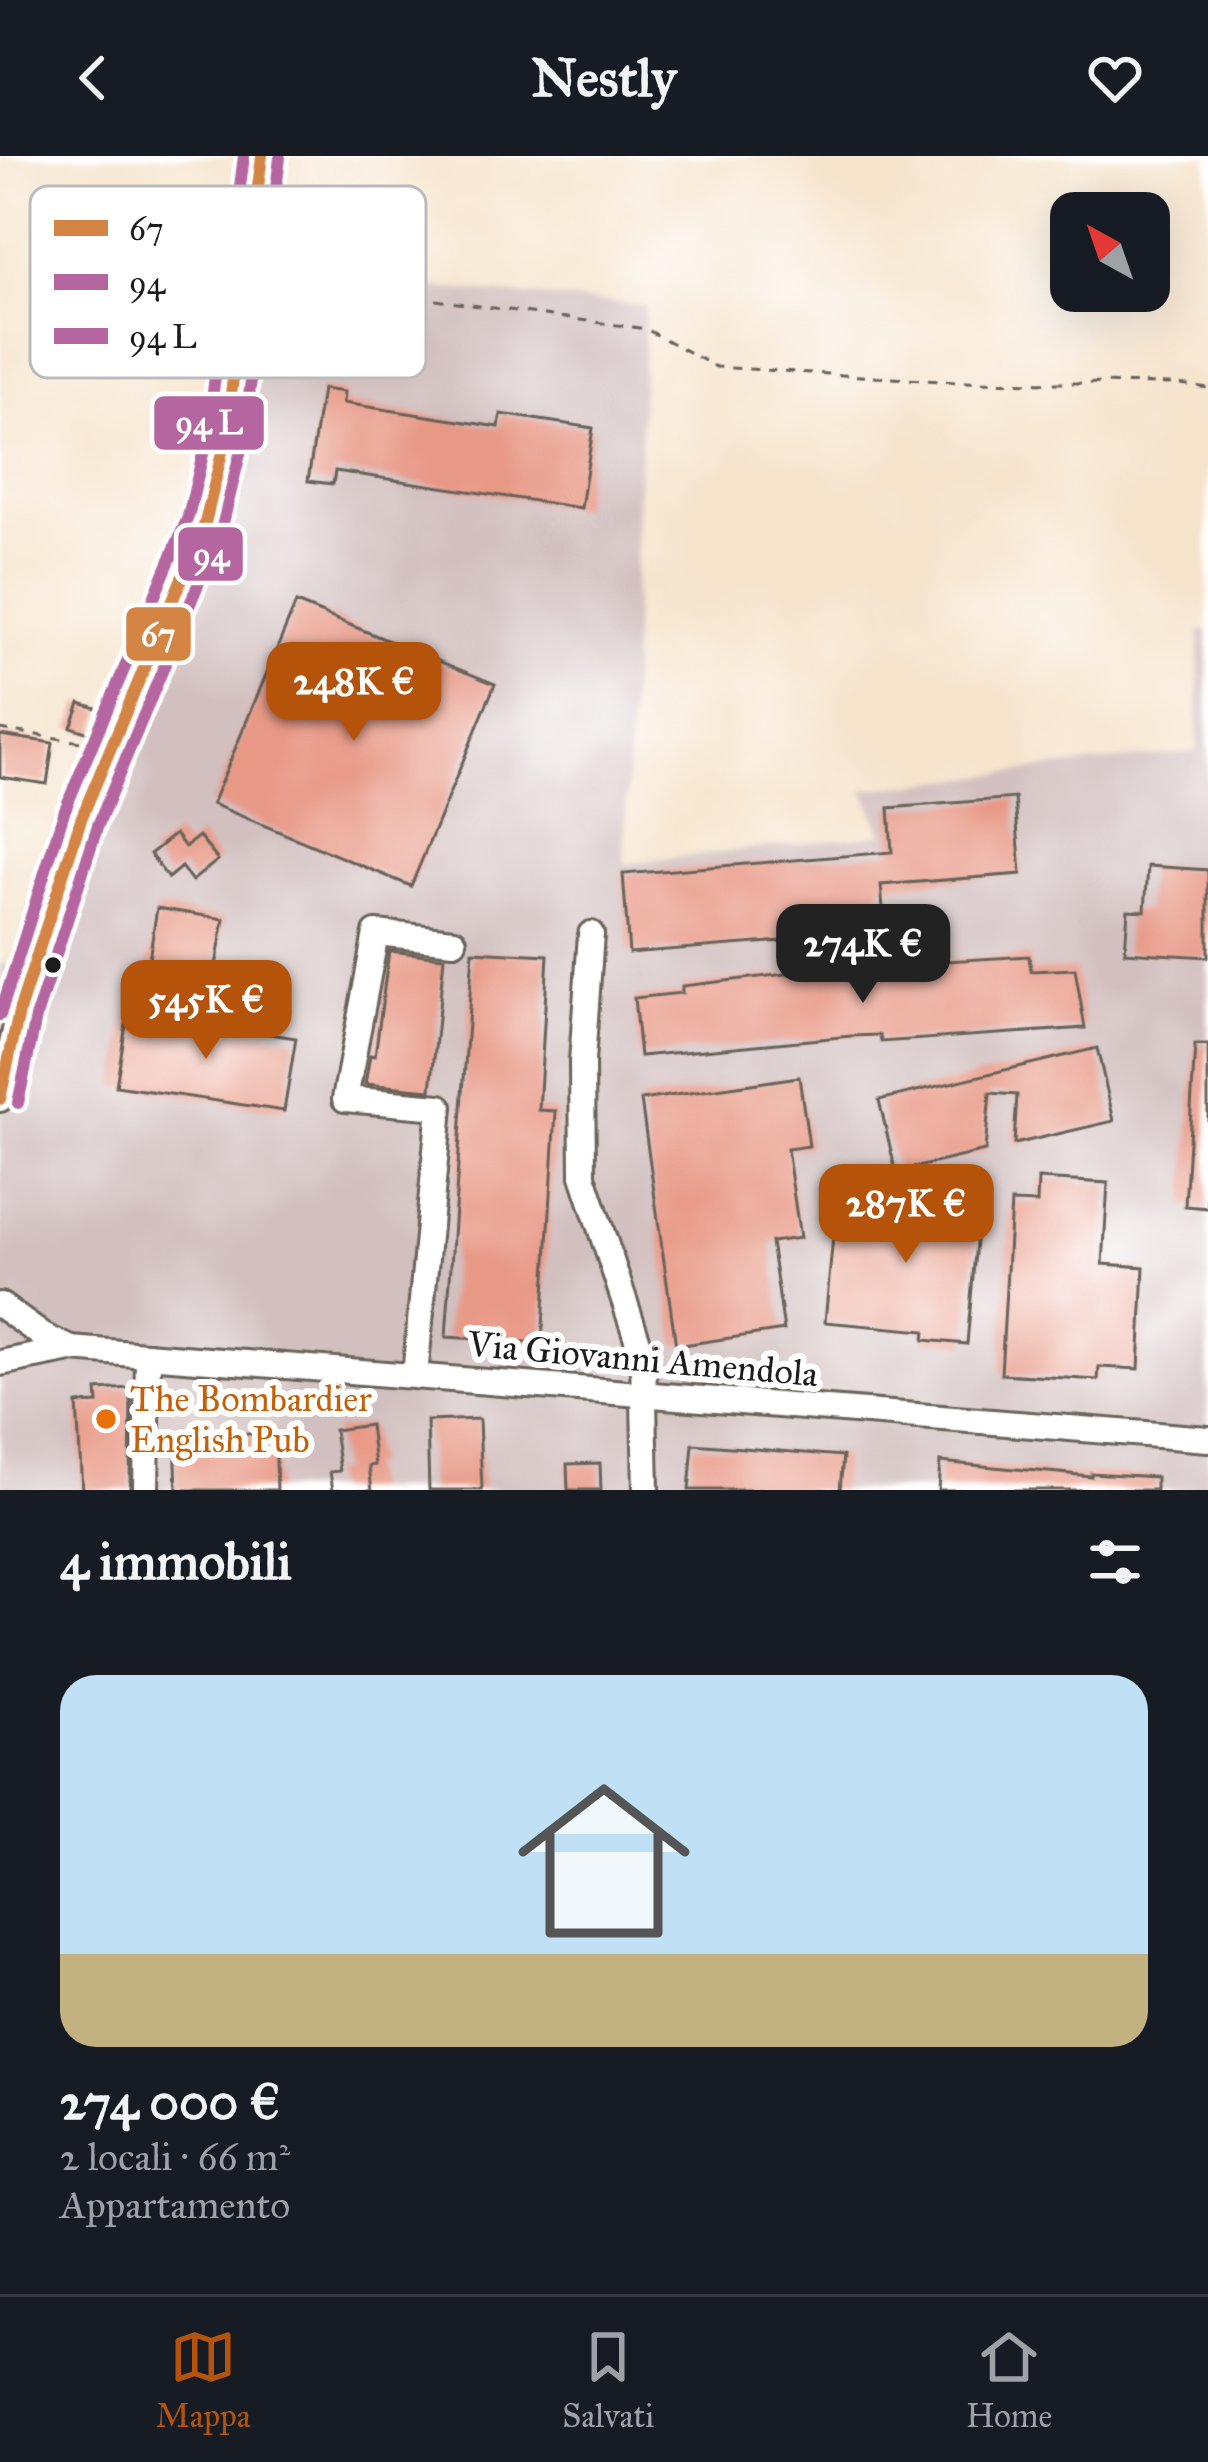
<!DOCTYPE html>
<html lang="it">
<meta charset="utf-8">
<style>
:root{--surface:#171b24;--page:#242831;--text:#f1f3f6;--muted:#9ea1a6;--line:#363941;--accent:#b45309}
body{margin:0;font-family:"IM FELL Great Primer",serif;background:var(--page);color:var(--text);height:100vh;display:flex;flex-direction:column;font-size:45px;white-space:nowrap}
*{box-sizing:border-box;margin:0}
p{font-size:39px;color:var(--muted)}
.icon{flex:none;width:66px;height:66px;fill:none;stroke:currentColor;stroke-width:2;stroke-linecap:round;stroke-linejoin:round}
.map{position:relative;height:1334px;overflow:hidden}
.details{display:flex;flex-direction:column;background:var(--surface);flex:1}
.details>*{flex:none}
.needle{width:78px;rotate:320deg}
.tools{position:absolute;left:1050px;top:36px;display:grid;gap:24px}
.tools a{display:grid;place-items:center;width:120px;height:120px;border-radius:24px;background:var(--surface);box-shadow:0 12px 48px #0002;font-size:60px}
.price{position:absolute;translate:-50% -102px;padding:0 27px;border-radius:24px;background:var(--accent);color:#fff;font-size:39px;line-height:78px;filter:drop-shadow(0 3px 6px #0008)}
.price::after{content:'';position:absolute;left:50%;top:72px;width:36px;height:27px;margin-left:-18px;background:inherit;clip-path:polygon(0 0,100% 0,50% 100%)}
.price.current{background:#222;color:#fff}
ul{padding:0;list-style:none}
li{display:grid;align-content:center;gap:24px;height:636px;padding:0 60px}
li span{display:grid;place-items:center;height:372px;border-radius:36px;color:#555}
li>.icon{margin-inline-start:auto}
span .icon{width:216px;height:216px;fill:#fffc;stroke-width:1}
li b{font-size:51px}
h2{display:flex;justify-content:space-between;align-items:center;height:144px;padding:0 60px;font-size:51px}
header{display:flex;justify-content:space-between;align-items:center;height:156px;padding:0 60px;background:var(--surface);font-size:54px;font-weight:700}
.tabs{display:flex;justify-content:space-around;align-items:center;height:168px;border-top:3px solid var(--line);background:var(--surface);font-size:33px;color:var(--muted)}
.tabs a{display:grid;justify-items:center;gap:6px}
.tabs .current{color:var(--accent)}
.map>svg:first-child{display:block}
.industrial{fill:#d2bfbf}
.building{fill:#e89986}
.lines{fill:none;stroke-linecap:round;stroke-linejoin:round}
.minor-casing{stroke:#68625a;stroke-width:30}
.path{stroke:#68625a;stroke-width:3;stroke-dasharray:9 9;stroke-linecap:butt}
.minor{stroke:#fff;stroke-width:24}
.bus-1-casing{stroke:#fff;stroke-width:21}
.bus-2-casing{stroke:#fff;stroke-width:21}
.bus-3-casing{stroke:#fff;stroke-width:21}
.bus-1{stroke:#d48544;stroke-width:12}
.bus-2{stroke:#b566a0;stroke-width:12}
.bus-3{stroke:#b566a0;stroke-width:12}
.bus-dot{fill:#1c1c1c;stroke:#fff;stroke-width:4.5}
.food-dot{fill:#e8710a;stroke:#fff;stroke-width:4.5}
.labels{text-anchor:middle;stroke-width:12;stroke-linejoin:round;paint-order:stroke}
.street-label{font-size:36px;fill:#1c1c1c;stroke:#fff}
.food-label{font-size:36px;fill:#c56008;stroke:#fff;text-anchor:start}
.key{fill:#fff;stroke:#bbb;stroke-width:3}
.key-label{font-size:33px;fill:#1c1c1c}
.line-badge{stroke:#fff;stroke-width:4.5}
.badge-label{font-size:33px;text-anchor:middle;font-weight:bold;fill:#fff}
</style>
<header><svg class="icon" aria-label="back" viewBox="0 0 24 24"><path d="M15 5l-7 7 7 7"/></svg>Nestly<svg class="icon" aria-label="heart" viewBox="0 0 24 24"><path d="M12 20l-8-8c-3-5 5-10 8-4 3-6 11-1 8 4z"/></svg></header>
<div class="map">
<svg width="1208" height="1334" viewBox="0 0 1208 1334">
<rect width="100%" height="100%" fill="#fff"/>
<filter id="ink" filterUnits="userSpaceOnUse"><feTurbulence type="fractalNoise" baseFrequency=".00833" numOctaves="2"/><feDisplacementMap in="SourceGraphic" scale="24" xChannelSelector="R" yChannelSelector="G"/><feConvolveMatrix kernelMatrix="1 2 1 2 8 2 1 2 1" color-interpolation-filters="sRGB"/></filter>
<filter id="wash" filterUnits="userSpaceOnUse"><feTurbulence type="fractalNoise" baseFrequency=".004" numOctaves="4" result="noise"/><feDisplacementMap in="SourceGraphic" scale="48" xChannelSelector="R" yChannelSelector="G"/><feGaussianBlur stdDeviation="2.7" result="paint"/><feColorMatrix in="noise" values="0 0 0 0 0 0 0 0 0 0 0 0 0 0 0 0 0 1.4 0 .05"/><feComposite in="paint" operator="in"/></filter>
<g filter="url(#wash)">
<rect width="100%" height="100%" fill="#f6e4cd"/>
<path class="industrial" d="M258 117 645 150 624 708 883 678 864 634 1197 595 1200 475H1208V1334H0V808L48 812 82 701 202 412Z"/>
<g id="blocks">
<g class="building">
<path d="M322 233 344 236 343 247 499 271 501 258 593 272 581 352 335 315 333 328 308 325Z"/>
<path d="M296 447 495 528 411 730 212 648Z"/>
<path d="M80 547 103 554 95 579 71 571Z"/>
<path d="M0 579 53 587 47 628 0 621Z"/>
<path d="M1015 642 1021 718 881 729 885 777 629 797 623 718 892 696 889 652Z"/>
<path d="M175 678 185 691 199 680 218 704 192 725 181 711 168 722 150 698Z"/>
<path d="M1148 710 1208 714V801L1125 796 1128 754 1145 755Z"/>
<path d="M157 752 224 763 212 833 146 822Z"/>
<path d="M389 795 444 801 431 934 365 928 370 899 375 900Z"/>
<path d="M473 795 548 799 539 954 556 955 542 1187 446 1181Z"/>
<path d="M1029 800 1031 815 1075 813 1085 872 881 886 880 879 851 880 640 900 634 842 682 837V830L847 811Z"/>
<path d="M128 856 296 882 284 955 116 930Z"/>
<path d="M1195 889H1208V1052L1185 1050Z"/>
<path d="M1097 892 1114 965 1014 988 1017 939 990 937 985 995 896 1016 879 944Z"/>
<path d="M799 921 809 990 787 993 800 1082 771 1086 784 1174 676 1190 641 944Z"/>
<path d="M1038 1023 1108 1027 1103 1108 1144 1111 1139 1213 1099 1211 1098 1224 1001 1218 1011 1046 1037 1047Z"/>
<path d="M908 1034 980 1040 967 1188 924 1184 925 1175 825 1166 836 1048 906 1054Z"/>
<path d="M131 1232 130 1334H82L77 1248 98 1247 97 1234Z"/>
<path d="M479 1263 482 1334H429L427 1265Z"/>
<path d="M370 1269 375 1309 369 1310 372 1334H333L330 1316 340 1315 334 1274Z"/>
<path d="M275 1277 277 1334H177L175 1281Z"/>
<path d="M693 1288 843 1300 840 1334H689Z"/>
<path d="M940 1306 1091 1320V1317L1156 1321V1334H938Z"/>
<path d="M600 1307 601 1334H568L567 1308Z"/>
</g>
</g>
</g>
<g filter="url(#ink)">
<use href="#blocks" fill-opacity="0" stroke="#68625a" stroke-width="3"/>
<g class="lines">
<g class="minor-casing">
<g id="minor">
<path d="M246 123 413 141"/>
<path d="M591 778 582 906 583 1020 643 1201 646 1334"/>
<path d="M0 943 20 852 81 663 205 367 225 284 262 0"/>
<path d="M0 1149 43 1180 69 1192"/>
<path d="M0 1207 71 1193 1208 1283"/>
<path d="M415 1220 440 951 345 943 376 777 454 785"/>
<path d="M146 1334 148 1199"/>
</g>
</g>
<g class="path">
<path d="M436 144 646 173 716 211 956 226 1179 228 1208 232"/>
<path d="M0 573 87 587"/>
</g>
<use href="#minor" class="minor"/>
<g class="bus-1-casing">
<path id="bus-1" d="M0 943 20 852 81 663 205 367 225 284 262 0"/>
</g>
<g class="bus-2-casing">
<path id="bus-2" d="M18 947 37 857 98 669 222 371 243 286 280 2"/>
</g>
<g class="bus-3-casing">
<path id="bus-3" d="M0 859 64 656 188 361 207 281 244 0"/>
</g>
<use href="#bus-1" class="bus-1"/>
<use href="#bus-2" class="bus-2"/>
<use href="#bus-3" class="bus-3"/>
</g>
</g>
<circle class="bus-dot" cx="53" cy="809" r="10"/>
<circle class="food-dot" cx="106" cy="1263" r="12"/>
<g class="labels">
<g class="street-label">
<text transform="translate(643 1202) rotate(5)" y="13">Via Giovanni Amendola</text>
</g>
<g class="food-label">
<text x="130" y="1255">The Bombardier<tspan x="130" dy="41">English Pub</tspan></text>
</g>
</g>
<rect x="30" y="30" width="396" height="192" rx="18" class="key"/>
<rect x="54" y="64" width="54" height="16" fill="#d48544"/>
<rect x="54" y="118" width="54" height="16" fill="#b566a0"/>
<rect x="54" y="172" width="54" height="16" fill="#b566a0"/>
<g class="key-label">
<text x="129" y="84">67</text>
<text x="129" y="138">94</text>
<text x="129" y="192">94 L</text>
</g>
<g class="line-badge">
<rect x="152" y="238" width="114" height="58" rx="12" fill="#b566a0"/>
<rect x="176" y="369" width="69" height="58" rx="12" fill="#b566a0"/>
<rect x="124" y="449" width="69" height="58" rx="12" fill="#d48544"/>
</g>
<g class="badge-label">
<text x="209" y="278">94 L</text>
<text x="211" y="410">94</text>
<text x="158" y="490">67</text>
</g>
</svg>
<div class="tools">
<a><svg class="needle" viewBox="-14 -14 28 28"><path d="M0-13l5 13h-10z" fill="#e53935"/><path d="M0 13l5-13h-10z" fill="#9ea1a6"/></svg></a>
</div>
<b class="price" style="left:354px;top:588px">248K €</b>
<b class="price current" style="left:863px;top:850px">274K €</b>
<b class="price" style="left:206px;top:906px">545K €</b>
<b class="price" style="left:906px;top:1110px">287K €</b>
</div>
<section class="details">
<h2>4 immobili<svg class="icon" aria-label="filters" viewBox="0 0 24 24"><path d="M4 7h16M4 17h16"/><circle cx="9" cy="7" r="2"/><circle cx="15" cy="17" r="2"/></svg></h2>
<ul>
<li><span style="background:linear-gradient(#bfe0f5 75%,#c2b280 0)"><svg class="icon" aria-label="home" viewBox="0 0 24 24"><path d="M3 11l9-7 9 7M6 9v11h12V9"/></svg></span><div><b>274 000 €</b><p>2 locali · 66 m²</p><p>Appartamento</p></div></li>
</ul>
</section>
<nav class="tabs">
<a class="current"><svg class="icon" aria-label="map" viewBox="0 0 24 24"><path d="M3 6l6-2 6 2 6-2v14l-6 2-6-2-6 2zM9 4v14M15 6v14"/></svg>Mappa</a>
<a><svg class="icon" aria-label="saved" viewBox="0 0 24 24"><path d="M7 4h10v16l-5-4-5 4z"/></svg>Salvati</a>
<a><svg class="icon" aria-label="home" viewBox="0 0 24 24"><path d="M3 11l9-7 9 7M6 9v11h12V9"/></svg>Home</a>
</nav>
